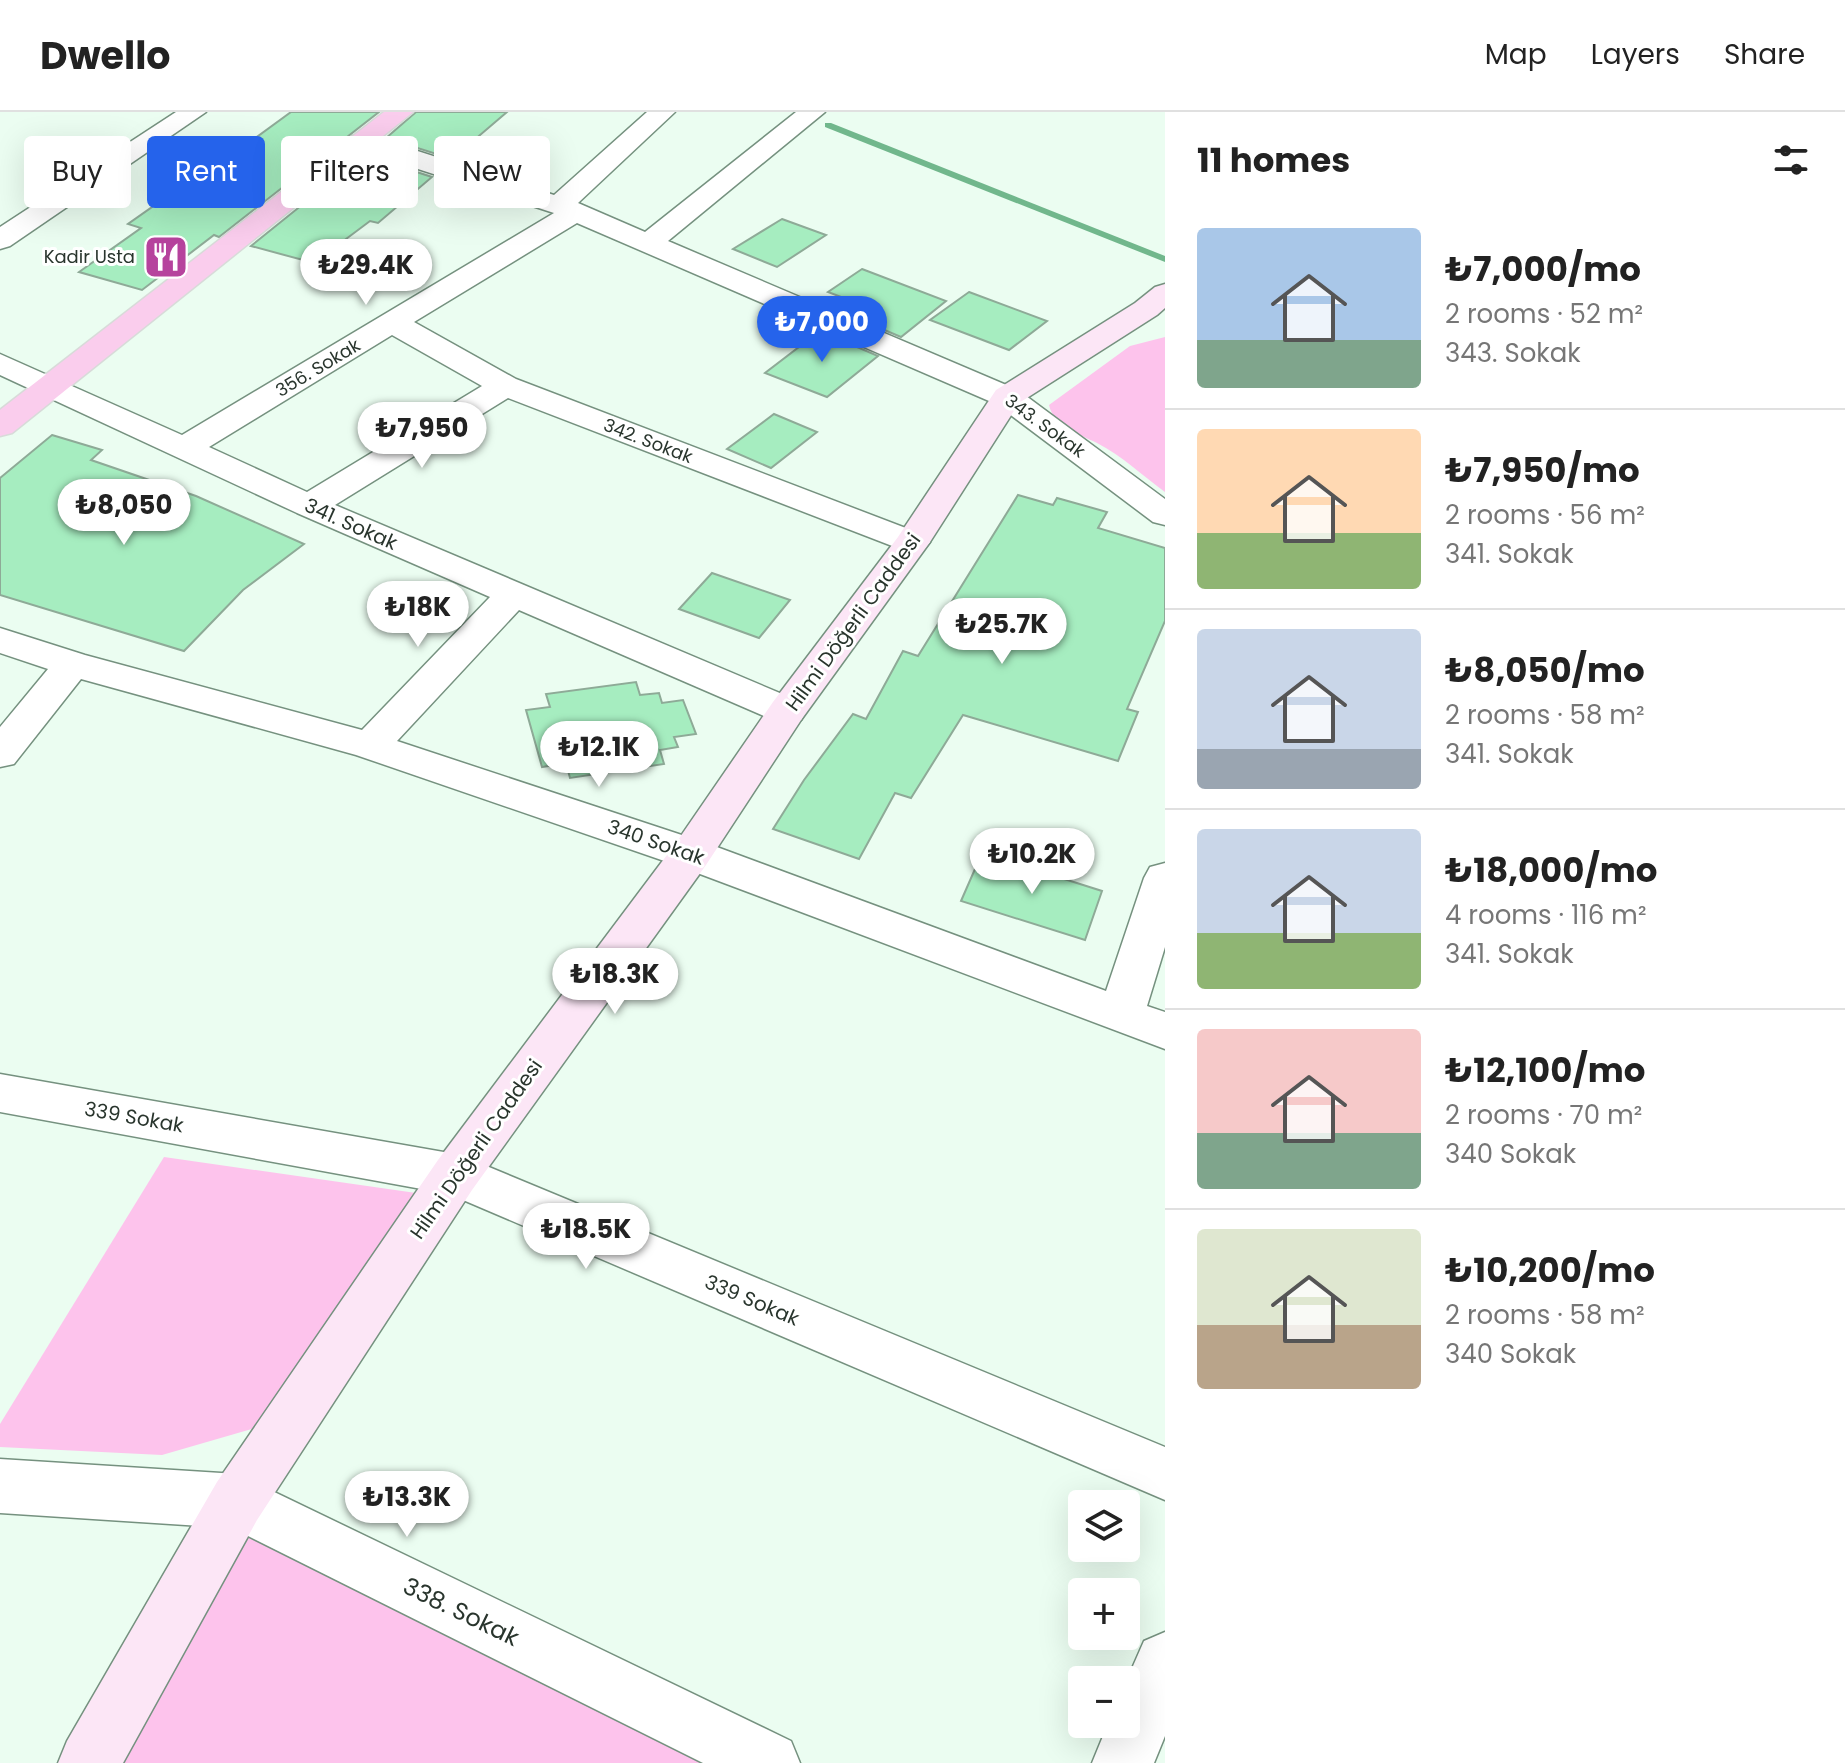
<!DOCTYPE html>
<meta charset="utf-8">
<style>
:root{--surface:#fff;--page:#f2f2f2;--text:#222;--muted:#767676;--line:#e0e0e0;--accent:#2563eb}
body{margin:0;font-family:Poppins,sans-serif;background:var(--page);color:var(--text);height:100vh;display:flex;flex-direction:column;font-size:30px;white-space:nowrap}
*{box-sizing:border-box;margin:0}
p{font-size:26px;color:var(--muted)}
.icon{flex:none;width:44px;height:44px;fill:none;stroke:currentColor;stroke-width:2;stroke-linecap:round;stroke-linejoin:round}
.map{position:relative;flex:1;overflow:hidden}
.drawer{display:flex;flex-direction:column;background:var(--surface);width:680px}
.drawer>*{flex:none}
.banner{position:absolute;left:24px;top:24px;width:760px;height:72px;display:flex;gap:16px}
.controls{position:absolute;left:1068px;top:1378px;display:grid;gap:16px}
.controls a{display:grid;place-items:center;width:72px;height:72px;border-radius:8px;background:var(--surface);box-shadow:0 8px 32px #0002;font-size:40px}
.price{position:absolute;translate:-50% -68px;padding:0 18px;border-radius:28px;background:#fff;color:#222;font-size:26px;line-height:52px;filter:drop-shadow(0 2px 4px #0008)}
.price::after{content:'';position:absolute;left:50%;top:48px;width:24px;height:18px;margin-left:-12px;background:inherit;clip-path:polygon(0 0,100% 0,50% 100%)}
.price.on{background:var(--accent);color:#fff}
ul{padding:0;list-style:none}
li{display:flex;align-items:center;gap:24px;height:200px;padding:0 32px}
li+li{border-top:2px solid var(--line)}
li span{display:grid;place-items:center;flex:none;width:224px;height:160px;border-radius:8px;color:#555}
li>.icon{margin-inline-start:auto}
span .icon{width:96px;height:96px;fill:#fffc;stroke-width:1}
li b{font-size:34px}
h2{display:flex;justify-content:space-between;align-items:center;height:96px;padding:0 32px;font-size:34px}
.tag{padding:0 28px;border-radius:8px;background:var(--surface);box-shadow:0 8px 32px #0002;font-size:28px;line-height:72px}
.tag.on{background:var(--accent);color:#fff}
header{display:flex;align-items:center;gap:48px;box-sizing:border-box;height:112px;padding:0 40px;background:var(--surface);border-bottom:2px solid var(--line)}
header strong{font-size:38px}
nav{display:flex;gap:44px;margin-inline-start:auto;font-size:28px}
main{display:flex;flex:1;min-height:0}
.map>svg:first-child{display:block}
.green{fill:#fdc3ec}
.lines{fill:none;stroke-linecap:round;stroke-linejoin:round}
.stream{fill:#71b78c;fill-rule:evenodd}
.building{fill:#a6edc0;stroke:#8eaa97;stroke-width:2}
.street-casing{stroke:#75917f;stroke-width:3}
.secondary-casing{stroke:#75917f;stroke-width:3}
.primary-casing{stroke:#d8dbd9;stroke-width:3}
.street{fill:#fff;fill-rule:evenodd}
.secondary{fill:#fce6f6;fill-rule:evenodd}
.primary{fill:#facded;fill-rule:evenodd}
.labels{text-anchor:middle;stroke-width:6;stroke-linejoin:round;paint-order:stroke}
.far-poi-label{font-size:18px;fill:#29352d;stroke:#fff;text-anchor:end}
.far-street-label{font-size:18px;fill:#29352d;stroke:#fff}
.street-label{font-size:20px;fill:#29352d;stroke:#fff}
.near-street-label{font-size:24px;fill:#29352d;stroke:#fff}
</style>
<header>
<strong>Dwello</strong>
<nav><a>Map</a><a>Layers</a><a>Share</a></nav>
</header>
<main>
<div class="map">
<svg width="1165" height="1651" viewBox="0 0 1165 1651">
<rect width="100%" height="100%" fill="#ebfdf1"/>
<g class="green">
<path d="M1165 225V380C1143 364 1121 343 1097 331 1079 322 1054 315 1049 293L1130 234Z"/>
<path d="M164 1045 423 1082 262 1314 162 1343 0 1335V1312Z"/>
<path d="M237 1389 769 1651H89Z"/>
</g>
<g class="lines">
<path class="stream" d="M825 11H831L1165 144V150L825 15Z"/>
</g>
<g class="building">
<path d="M291 0H379L219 125 214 123 142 178 79 160 141 116 128 112 165 86 170 88Z"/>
<path d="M416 0H507L452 47 386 26Z"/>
<path d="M364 43 432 65 378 111 370 109 314 151 251 134Z"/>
<path d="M782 107 826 123 777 155 733 137Z"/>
<path d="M862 157 946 189 901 225 844 201 857 191 828 180Z"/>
<path d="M969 180 1047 209 1009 238 930 208Z"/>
<path d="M820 219 878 244 827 285 765 261Z"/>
<path d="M774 302 817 320 771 356 727 337Z"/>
<path d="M52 323 102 338 91 348 196 384 304 432 243 478 184 539 0 483V366Z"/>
<path d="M1018 383 1053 393 1057 386 1107 400 1098 416 1165 436V509L1127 597 1138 600 1118 649 963 603 911 686 895 681 859 747 773 717 804 668 853 602 866 607 903 539 918 544Z"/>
<path d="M712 461 790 488 759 526 679 497Z"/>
<path d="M636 570 640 583 659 581 662 591 683 588 696 622 674 625 678 635 660 638 664 652 570 666 566 651 542 655 526 598 550 595 546 582Z"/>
<path d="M982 741 1102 779 1085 828 961 789Z"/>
</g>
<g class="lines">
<g class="street-casing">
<g id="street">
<path d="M176 0H206L10 134 0 137V115Z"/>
<path d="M647 0H675L578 91 645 120 796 0H825L668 129 1018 278 1165 387V413L1153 410 996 292 577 111 414 210 516 267 924 423 930 430 924 437 912 441 900 437 508 286 335 393 801 590 806 599 801 608 787 612 773 608 519 498 397 629 706 731 1106 879 1144 766 1150 755 1165 751V835L1147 894 1165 900V937L676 753 356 643 81 567 14 652 0 655V615L48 557 0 541V516L85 543 362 618 490 485 297 401 0 263V242L182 323 554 101 353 36 349 30 353 24H371L554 83ZM392 223 482 274 307 380 209 335Z"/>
<path d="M0 962 455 1042 472 1048 1165 1335V1388L449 1082 0 1000Z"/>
<path d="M0 1347 237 1362 791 1629 800 1651H703L232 1416 0 1401Z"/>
<path d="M1165 1520V1624L1154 1651H1092L1108 1612H1126V1570L1144 1529Z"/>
</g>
</g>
<g class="secondary-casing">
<path id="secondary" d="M1165 172V196L1157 203 1019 291 930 430 801 608 706 753 472 1078 257 1408 123 1651H58L67 1629 217 1370 438 1048 676 731 773 590 898 425 996 278 1135 191 1155 175Z"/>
</g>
<g class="primary-casing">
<path id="primary" d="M384 0H413L12 321 0 324V298Z"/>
</g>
<use href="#street" class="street"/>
<use href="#secondary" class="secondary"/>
<use href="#primary" class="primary"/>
</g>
<defs>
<g id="restaurant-square" transform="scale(2.3)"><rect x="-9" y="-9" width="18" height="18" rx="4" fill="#b6439d" stroke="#fff"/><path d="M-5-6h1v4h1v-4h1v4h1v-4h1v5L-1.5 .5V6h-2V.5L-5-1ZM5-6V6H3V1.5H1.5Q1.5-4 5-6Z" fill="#fff"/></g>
</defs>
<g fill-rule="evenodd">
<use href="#restaurant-square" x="166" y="145"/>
</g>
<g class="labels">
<g class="far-poi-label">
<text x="135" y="151">Kadir Usta</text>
</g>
<g class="far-street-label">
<text transform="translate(318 256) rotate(-31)" y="6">356. Sokak</text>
<text transform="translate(1045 314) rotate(36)" y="6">343. Sokak</text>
<text transform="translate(648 329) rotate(21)" y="6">342. Sokak</text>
</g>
<g class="street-label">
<text transform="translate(351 412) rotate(24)" y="7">341. Sokak</text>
<text transform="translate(853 510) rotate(-54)" y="7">Hilmi Döğerli Caddesi</text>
<text transform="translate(656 730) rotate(19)" y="7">340 Sokak</text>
<text transform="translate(134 1005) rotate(10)" y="7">339 Sokak</text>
<text transform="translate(476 1037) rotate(-55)" y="7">Hilmi Döğerli Caddesi</text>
<text transform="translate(752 1188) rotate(23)" y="7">339 Sokak</text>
</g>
<g class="near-street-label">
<text transform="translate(461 1500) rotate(26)" y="8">338. Sokak</text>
</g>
</g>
</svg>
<div class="controls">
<a><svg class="icon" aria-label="layers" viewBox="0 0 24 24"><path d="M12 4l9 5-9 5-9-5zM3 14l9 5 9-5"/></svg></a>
<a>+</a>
<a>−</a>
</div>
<b class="price" style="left:366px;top:195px">₺29.4K</b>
<b class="price on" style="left:822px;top:252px">₺7,000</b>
<b class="price" style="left:422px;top:358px">₺7,950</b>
<b class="price" style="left:124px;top:435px">₺8,050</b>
<b class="price" style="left:418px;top:537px">₺18K</b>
<b class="price" style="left:1002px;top:554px">₺25.7K</b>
<b class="price" style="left:599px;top:677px">₺12.1K</b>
<b class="price" style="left:1032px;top:784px">₺10.2K</b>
<b class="price" style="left:615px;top:904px">₺18.3K</b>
<b class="price" style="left:586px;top:1159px">₺18.5K</b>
<b class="price" style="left:407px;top:1427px">₺13.3K</b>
<div class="banner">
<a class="tag">Buy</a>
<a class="tag on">Rent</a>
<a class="tag">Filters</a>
<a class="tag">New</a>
</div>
</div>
<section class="drawer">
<h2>11 homes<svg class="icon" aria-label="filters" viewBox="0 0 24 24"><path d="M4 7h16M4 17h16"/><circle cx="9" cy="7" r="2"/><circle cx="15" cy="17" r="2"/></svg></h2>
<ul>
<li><span style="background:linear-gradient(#a9c7e8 70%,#7fa58c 0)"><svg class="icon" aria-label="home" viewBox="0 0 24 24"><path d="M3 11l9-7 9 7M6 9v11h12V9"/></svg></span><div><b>₺7,000/mo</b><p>2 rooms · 52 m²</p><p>343. Sokak</p></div></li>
<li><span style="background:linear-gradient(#ffd9b3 65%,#8fb573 0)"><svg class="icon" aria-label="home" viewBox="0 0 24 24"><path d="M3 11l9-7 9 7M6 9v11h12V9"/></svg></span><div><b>₺7,950/mo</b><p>2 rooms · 56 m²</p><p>341. Sokak</p></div></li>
<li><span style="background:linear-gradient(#c9d6e8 75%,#9aa5b1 0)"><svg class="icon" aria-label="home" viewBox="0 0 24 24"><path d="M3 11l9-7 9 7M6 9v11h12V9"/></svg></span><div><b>₺8,050/mo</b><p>2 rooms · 58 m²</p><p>341. Sokak</p></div></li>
<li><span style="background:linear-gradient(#c9d6e8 65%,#8fb573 0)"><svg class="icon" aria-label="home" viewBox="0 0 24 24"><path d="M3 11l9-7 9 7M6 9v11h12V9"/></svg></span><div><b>₺18,000/mo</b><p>4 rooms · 116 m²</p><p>341. Sokak</p></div></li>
<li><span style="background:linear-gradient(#f6c9c9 65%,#7fa58c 0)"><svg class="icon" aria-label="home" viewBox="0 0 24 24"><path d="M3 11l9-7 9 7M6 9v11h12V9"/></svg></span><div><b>₺12,100/mo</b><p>2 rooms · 70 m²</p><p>340 Sokak</p></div></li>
<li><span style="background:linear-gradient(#dfe7d0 60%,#b9a48a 0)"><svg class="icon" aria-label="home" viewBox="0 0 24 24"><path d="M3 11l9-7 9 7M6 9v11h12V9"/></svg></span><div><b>₺10,200/mo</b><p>2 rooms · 58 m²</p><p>340 Sokak</p></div></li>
</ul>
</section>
</main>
